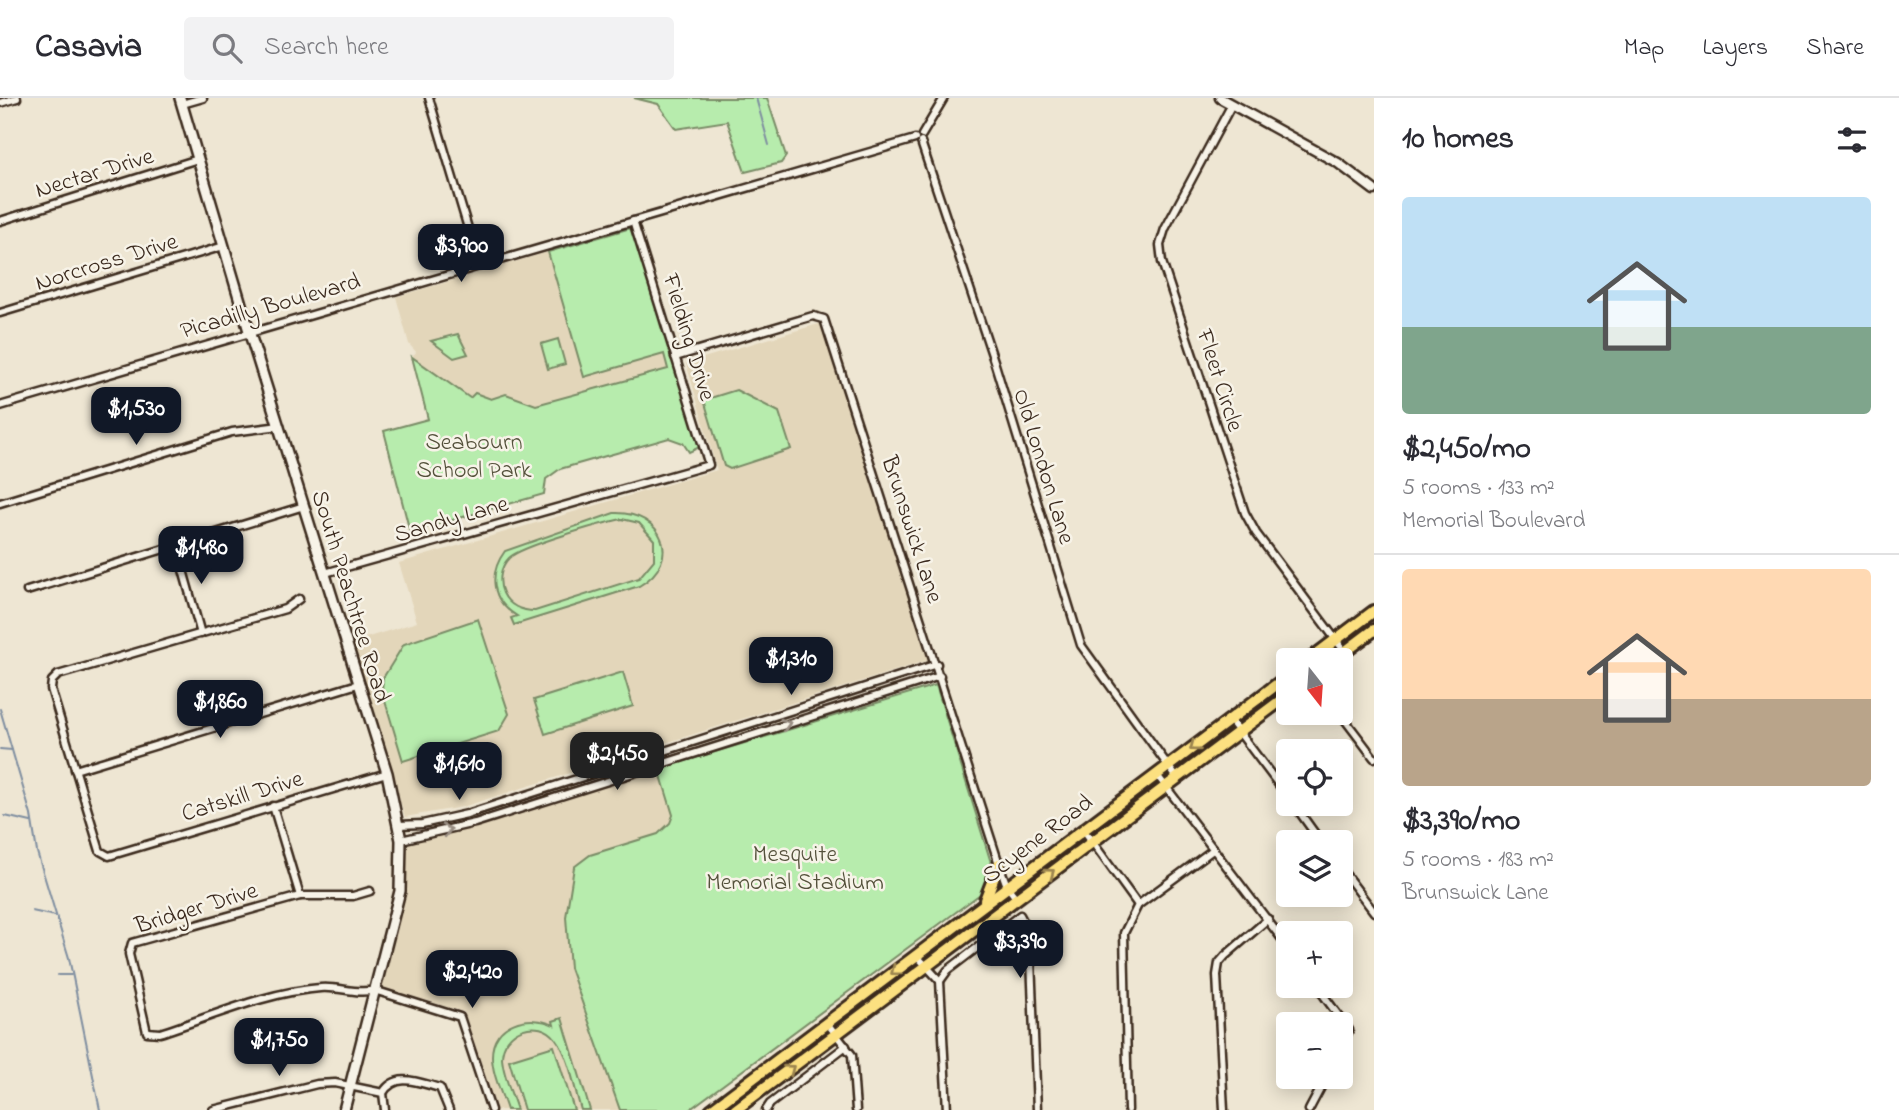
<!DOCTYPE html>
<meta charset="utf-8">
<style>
:root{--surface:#fff;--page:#f2f2f3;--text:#2b2b33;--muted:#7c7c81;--line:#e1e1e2;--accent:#111827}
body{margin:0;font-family:"Indie Flower",sans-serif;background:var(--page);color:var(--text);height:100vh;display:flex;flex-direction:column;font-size:26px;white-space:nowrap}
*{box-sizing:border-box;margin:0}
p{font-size:23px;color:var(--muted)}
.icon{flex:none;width:38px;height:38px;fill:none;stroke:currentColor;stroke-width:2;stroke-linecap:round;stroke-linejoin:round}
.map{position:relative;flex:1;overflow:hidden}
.drawer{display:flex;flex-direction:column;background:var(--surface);width:525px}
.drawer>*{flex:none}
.needle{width:46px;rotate:163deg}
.controls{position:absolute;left:1276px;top:550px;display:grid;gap:14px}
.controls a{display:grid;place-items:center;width:77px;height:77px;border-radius:7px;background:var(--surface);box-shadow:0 4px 18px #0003;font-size:35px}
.price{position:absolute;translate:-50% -60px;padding:0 16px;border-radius:14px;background:var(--accent);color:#fff;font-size:23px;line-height:46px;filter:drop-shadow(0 2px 4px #0008)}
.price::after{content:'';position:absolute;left:50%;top:42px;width:21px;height:16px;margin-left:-10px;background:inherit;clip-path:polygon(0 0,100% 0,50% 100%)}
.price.active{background:#222;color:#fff}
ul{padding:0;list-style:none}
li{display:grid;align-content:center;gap:14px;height:371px;padding:0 28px}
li+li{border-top:2px solid var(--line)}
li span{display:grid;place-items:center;height:217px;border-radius:7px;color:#555}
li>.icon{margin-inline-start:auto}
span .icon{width:126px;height:126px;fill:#fffc;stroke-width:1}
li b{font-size:30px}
h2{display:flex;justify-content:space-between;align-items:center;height:84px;padding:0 28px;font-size:30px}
header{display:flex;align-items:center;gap:42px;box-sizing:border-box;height:98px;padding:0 35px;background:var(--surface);border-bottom:2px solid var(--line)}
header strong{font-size:33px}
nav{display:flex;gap:38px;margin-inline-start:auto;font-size:24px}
.search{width:490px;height:63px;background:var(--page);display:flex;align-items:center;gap:18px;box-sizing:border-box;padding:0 24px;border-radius:7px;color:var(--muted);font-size:26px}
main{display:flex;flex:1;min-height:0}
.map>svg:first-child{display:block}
.built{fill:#e3d6ba}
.green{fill:#b7ecad;stroke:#798b66;stroke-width:2;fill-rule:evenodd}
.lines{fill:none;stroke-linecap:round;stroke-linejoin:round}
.stream{stroke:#7f8ea0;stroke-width:2}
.minor-casing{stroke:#3b2a1e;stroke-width:11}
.tertiary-casing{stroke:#3b2a1e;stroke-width:13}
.secondary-casing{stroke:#3b2a1e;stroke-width:14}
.primary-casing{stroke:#3b2a1e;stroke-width:16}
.minor{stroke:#f7f3e8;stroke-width:6}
.tertiary{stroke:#f7f3e8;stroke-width:8}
.secondary{stroke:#f7f3e8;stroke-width:9}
.primary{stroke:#fce080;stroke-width:10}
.oneway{stroke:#998e83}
.oneway2{stroke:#9c854f}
.labels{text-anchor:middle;stroke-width:5;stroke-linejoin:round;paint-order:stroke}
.street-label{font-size:24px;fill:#3b2a1e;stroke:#f7f3e8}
.park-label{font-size:24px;fill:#54513b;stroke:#f7f3e8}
</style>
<header>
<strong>Casavia</strong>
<div class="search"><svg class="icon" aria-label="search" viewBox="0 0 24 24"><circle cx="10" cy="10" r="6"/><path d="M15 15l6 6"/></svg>Search here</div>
<nav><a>Map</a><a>Layers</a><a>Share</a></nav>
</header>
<main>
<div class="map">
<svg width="1374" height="1012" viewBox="0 0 1374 1012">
<rect width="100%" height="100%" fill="#eee6d3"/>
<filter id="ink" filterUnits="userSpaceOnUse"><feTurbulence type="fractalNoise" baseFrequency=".0143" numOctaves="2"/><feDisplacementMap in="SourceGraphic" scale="14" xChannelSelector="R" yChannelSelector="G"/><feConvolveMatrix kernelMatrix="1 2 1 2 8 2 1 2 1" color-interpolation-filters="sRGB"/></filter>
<g filter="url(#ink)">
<g class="built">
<path d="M548 154 584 279 664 256 668 271 536 307 506 296 491 301 471 300 412 259 416 254 409 246 396 199Z"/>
<path d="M822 225 929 562 462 709 405 719 352 544 417 524 399 465 717 372 686 265Z"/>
<path d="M659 671 673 717 670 725 570 808 566 819 570 870 620 1012H497L464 914 382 889 405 802 407 742Z"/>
</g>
<g class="green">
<path d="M634 0H767L786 58 781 65 745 74 727 23 676 31 658 6Z"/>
<path d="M634 129 700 349 689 354 683 345 669 340 560 371 546 381 544 396 410 434 384 333 428 321 412 259 470 300 475 295 491 301 506 296 536 307 668 271 664 256 584 279 548 154Z"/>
<path d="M458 236 468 256 454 260 431 243Z"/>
<path d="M558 241 565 266 548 271 541 246Z"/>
<path d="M736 292 779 314 791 351 730 371 724 368 704 302Z"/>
<path d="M614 415C662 413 684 462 639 488L514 527 511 520 517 518C491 503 488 476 505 453ZM622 421 639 425 654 442V462L639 480 535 513C522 513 509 508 503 495 498 484 500 469 509 460 521 448 603 425 622 421Z"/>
<path d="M478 521 509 616 499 633 403 663 382 593 383 580 404 546Z"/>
<path d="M623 574 633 608 545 636 534 602Z"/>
<path d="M936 587 993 771 987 791 689 1012H620L570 870 566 819 574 769 590 757 658 736 670 725 673 717 659 671Z"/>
<path d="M562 920 590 1012H581C574 990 570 959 556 941 539 918 502 932 502 960 503 977 512 996 517 1012H507C502 996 492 976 492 958 492 925 529 915 554 927L553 923Z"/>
<path d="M554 948 574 1012H524L509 962Z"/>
</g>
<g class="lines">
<g class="stream">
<path d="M756 0 769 47"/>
<path d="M0 611 31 717 37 754 69 860 100 1012"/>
<path d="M0 651 12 652"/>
<path d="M5 718 31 724"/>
<path d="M32 813 55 818"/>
<path d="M58 877H71"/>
</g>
<g class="minor-casing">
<g id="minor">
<path d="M429 0 479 167"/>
<path d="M0 5 17 0"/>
<path d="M182 6 203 0"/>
<path d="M1232 6 1165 131 1160 147 1162 164 1245 415 1256 435 1345 554"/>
<path d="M922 37 944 0"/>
<path d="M921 44 994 263 1081 547 1177 680"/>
<path d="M0 123 198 61"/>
<path d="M0 215 224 148"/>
<path d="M675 259 813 218 824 221 999 766 1007 788 1016 800"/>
<path d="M0 308 915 41"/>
<path d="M0 405 232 334 280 328"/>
<path d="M176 447 201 536"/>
<path d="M325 475 709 367 633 123"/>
<path d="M27 493 304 408"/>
<path d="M299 501 285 511 58 577 52 583 51 591 100 753 109 758 387 675"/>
<path d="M1339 614 1374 660"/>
<path d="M1230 622 1288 699"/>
<path d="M75 672 358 586"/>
<path d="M1157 677 1288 849"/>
<path d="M1293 705 1321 744"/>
<path d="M273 708 300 798"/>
<path d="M399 727 422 726 467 716 937 566"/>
<path d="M1083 731 1138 807"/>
<path d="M401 742 475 725 940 578"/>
<path d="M1340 769 1374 814"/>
<path d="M370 793 353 798H300L132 845 129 856 147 934 160 935C211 919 266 894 320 890 338 888 357 897 374 892L460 919 491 1012"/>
<path d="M916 857 940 883 947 1012"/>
<path d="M940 883 948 872 1020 817 1030 836 1037 1012"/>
<path d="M1316 887 1349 932 1340 952"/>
<path d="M827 925 852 957 856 1012"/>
<path d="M383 995C396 973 420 985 440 990L449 1012"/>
<path d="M383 995 385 1012"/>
<path d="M213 1012 317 986 335 985 383 995"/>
<path d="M766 1012 770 1006 846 948"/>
<path d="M1128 1012 1124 835 1138 807 1214 751"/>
<path d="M1224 1012 1217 877 1219 865 1225 858 1268 821"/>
<path d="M1309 1012 1327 978"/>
</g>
</g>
<g class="tertiary-casing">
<path id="tertiary" d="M1220 0 1338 65 1374 92"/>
</g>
<g class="secondary-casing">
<path id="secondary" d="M180 0 249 233 387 675 401 742 400 793 344 1012"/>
</g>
<g class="primary-casing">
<g id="primary">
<path d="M1309 562 1374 513"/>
<path d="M1334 562 1374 532"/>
<path d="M985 802 999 766"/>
<path d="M711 1012 1288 578"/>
<path d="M735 1012 1288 597"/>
</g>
</g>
<use href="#minor" class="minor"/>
<use href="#tertiary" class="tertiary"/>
<use href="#secondary" class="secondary"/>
<use href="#primary" class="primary"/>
</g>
<defs><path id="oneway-chevron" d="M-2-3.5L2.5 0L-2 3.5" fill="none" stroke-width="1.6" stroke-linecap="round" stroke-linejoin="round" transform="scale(1.75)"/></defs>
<g class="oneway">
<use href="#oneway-chevron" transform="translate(786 626) rotate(-17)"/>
<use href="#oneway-chevron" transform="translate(447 732) rotate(-13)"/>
</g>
<g class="oneway2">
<use href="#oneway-chevron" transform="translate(1194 649) rotate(143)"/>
<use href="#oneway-chevron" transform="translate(1050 775) rotate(-37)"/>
<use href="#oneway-chevron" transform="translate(895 873) rotate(143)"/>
<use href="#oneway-chevron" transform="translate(790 971) rotate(-37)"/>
</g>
</g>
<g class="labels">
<g class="street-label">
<text transform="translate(94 74) rotate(-17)" y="8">Nectar Drive</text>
<text transform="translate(106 163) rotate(-17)" y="8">Norcross Drive</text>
<text transform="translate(270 207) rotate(-16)" y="8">Picadilly Boulevard</text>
<text transform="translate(690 239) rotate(73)" y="8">Fielding Drive</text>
<text transform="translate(1221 282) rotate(72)" y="8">Fleet Circle</text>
<text transform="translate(1045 368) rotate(73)" y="8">Old London Lane</text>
<text transform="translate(451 420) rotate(-16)" y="8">Sandy Lane</text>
<text transform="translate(913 431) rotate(72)" y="8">Brunswick Lane</text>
<text transform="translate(352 498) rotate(73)" y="8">South Peachtree Road</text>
<text transform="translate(242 697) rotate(-17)" y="8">Catskill Drive</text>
<text transform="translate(1037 740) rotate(-37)" y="8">Scyene Road</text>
<text transform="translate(196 809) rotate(-17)" y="8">Bridger Drive</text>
</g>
<g class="park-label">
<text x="474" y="351">Seabourn<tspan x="474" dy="28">School Park</tspan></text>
<text x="795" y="763">Mesquite<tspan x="795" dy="28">Memorial Stadium</tspan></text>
</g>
</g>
</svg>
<div class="controls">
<a><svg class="needle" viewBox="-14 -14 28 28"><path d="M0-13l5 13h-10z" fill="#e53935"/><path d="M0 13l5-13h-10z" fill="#7c7c81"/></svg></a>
<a><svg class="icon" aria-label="locate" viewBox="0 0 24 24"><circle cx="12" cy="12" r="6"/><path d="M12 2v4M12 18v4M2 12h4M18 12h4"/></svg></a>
<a><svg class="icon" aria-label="layers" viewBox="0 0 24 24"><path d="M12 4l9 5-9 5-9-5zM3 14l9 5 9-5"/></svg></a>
<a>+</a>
<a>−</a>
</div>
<b class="price" style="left:461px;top:186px">$3,900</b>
<b class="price" style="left:136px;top:349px">$1,530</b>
<b class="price" style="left:201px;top:488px">$1,480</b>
<b class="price" style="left:791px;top:599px">$1,310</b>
<b class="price" style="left:220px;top:642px">$1,860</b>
<b class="price active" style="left:617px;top:694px">$2,450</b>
<b class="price" style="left:459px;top:704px">$1,610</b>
<b class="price" style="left:1020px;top:882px">$3,390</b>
<b class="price" style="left:472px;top:912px">$2,420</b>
<b class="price" style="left:279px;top:980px">$1,750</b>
</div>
<section class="drawer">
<h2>10 homes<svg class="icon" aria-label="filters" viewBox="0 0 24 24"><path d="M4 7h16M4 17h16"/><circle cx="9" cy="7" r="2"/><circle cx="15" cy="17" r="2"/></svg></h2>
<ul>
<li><span style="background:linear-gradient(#bfe0f5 60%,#7fa58c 0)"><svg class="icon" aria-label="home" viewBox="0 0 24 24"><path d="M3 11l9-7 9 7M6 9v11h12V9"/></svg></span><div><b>$2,450/mo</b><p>5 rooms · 133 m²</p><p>Memorial Boulevard</p></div></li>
<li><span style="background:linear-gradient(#ffd9b3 60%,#b9a48a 0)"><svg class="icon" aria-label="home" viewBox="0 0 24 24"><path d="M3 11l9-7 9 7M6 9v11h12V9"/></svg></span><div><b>$3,390/mo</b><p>5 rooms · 183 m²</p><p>Brunswick Lane</p></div></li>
</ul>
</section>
</main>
